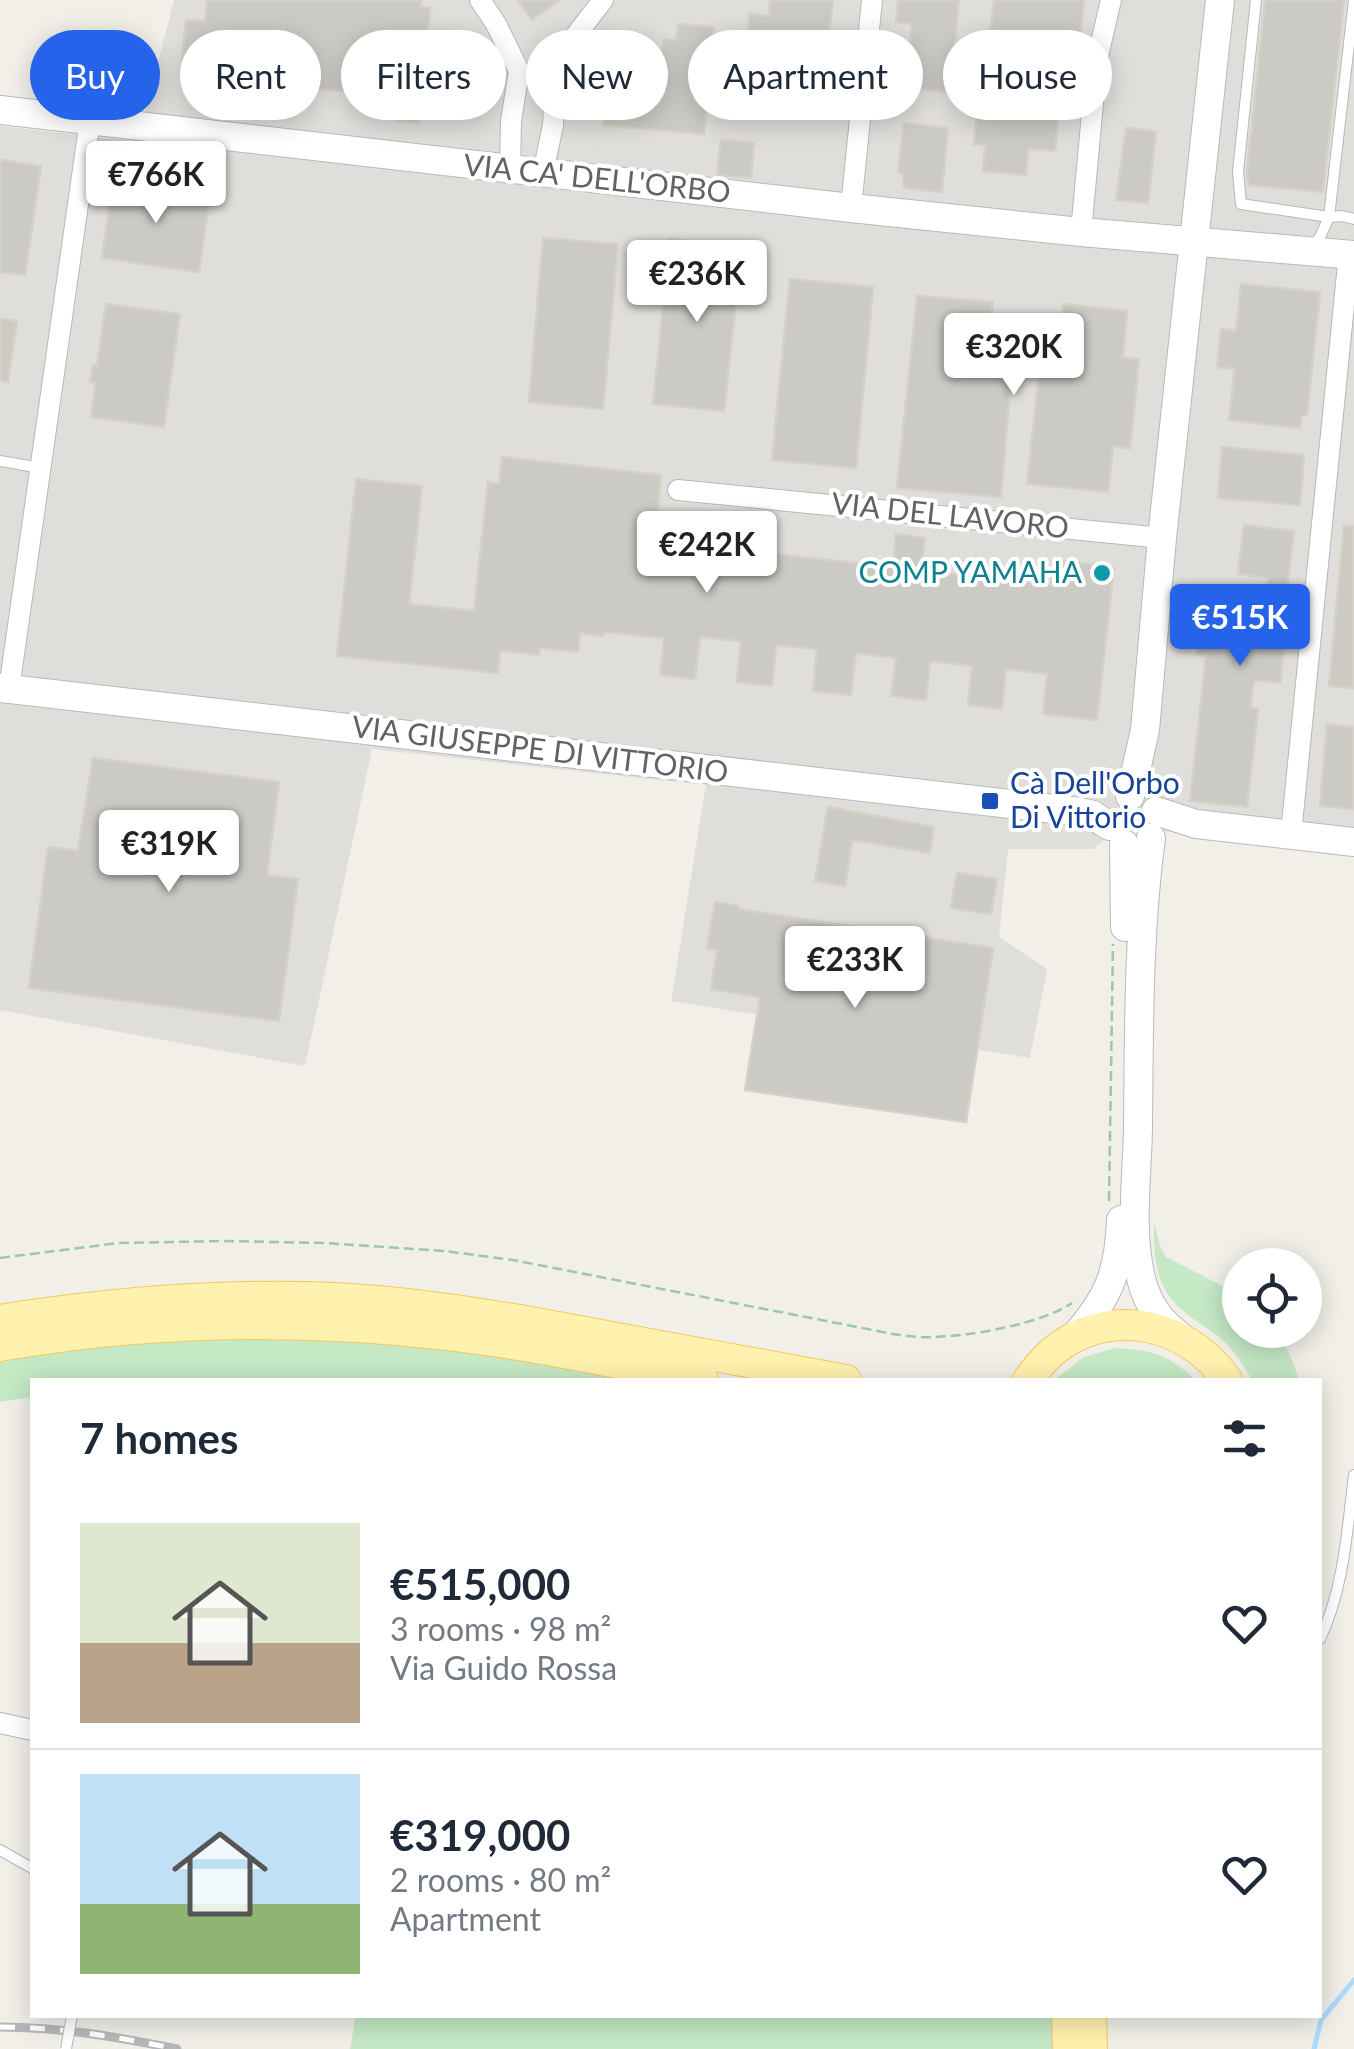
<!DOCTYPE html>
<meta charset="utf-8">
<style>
:root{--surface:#fff;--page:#f2f2f3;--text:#1f2937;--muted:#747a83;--line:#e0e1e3;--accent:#2563eb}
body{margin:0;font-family:Lato,sans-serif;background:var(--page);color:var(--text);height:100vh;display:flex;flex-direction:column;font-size:38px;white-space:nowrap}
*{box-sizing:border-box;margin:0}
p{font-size:32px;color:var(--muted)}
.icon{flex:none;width:55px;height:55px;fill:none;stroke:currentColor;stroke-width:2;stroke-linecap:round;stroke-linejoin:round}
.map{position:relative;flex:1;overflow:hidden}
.panel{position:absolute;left:30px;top:1378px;width:1292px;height:640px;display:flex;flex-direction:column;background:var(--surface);border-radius:0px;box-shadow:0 5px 25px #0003}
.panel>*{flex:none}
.guide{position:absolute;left:30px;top:30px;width:1295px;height:90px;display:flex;gap:20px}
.fabs{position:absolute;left:1222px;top:1248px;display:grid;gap:20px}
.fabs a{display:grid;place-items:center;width:100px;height:100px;border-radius:50%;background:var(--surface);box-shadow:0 5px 25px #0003;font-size:50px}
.price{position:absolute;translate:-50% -85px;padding:0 22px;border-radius:10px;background:#fff;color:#222;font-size:32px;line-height:65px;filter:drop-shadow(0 2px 5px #0008)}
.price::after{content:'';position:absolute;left:50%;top:60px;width:30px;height:22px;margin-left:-15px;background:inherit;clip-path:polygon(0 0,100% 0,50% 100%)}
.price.active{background:var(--accent);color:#fff}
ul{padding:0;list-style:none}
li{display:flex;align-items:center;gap:30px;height:250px;padding:0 50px}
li+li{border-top:2px solid var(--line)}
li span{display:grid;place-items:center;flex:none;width:280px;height:200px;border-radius:0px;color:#555}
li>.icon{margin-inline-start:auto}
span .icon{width:120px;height:120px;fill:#fffc;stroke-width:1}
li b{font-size:42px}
h2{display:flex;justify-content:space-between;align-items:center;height:120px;padding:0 50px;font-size:42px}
.chip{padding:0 35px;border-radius:45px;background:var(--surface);box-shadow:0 5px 25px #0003;font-size:35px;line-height:90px}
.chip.active{background:var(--accent);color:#fff}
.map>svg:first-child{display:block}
.industrial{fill:#e0deda}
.green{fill:#c5e8c5}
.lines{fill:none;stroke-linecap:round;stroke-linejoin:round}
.stream{stroke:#aadaff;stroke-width:5}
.building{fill:#cccac5;stroke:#d6d1c6;stroke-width:2.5}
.lane-casing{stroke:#b5b8bc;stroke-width:12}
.street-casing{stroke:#b5b8bc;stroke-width:22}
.secondary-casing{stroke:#b6babf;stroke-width:30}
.primary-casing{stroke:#f2c960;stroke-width:32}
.path{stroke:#9cc7a9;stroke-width:2.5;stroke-dasharray:10 5;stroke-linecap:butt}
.lane{stroke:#fff;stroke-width:10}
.street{stroke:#fff;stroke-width:20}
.secondary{stroke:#fff;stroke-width:28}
.primary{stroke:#fff2af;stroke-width:30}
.rail-casing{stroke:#b6b7b8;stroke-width:9}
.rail{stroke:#fff;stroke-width:5;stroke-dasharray:15;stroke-linecap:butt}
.lane-bridge-casing{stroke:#b5b8bc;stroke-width:12;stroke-linecap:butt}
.lane-bridge{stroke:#fff;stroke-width:10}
.culture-dot{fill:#0f9aa8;stroke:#fff;stroke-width:4}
.transit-dot{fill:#1a4fb4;stroke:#fff;stroke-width:4}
.labels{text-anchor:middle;stroke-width:8;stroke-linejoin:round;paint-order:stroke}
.street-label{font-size:30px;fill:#5f6368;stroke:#fff}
.culture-label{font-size:30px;fill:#0d838f;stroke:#fff;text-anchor:end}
.transit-label{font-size:30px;fill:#164399;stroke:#fff;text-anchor:start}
</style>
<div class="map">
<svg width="1354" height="2049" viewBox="0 0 1354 2049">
<rect width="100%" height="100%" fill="#f1efe8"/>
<path class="industrial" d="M174 0H1354V852L1215 835 1119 828 1093 849H1008L999 937 1047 969 1030 1058 671 1001 706 785 372 749 305 1066 0 1010V126L138 142Z"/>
<g class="green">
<path d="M1154 1223 1160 1246 1166 1257 1240 1295V1330H1274C1285 1344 1295 1362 1298 1380H1252C1243 1364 1233 1349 1219 1337 1201 1323 1178 1312 1166 1291 1154 1271 1154 1246 1154 1223Z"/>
<path d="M281 1337 427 1347 493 1355 629 1380H334L299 1378 32 1380V1397L0 1402V1360C94 1346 186 1339 281 1337Z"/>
<path d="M1115 1348C1153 1350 1167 1354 1196 1380H1054L1084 1357Z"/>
<path d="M356 2015H1055L1056 2049H350Z"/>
</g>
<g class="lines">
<path class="stream" d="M1314 2049 1321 2020 1354 1980"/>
</g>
<g class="building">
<path d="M207 0H421L420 7 430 8 418 123 396 121 399 97 311 88 312 74 182 60 186 20 205 21Z"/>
<path d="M518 0H559L532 20Z"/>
<path d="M770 0H833L822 102 741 93 750 14 769 16Z"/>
<path d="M898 0H959L949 92 905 88 912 24 896 22Z"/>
<path d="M994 0H1084L1078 62 988 53Z"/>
<path d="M1265 0H1344L1323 192 1248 185 1247 172Z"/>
<path d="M678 24 714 27 704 134 603 125 605 98 617 99 620 74 645 76 647 50 663 51 664 39 676 40Z"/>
<path d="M979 89 1060 97 1055 151 1028 149 1026 175 983 171 985 145 974 144Z"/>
<path d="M904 123 948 128 942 192 904 188 903 174 898 173Z"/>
<path d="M1126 128 1156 131 1148 203 1116 200Z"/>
<path d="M721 140 754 143 751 178 717 175Z"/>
<path d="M0 160 41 166 25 275 0 272Z"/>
<path d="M113 180 210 194 199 272 102 258Z"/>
<path d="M543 238 618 244 603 409 529 402Z"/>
<path d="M670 239 742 247 724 411 653 404Z"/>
<path d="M790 279 873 287 856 468 772 460Z"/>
<path d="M1241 284 1320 292 1307 415H1302L1300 428 1229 420 1235 369 1217 367 1221 329 1236 331Z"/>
<path d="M917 296 993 302 990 322 1036 321 1037 316 1062 319 1063 304 1127 311 1123 358 1139 359 1130 448 1113 446 1108 492 1027 484 1042 344 1014 341 1001 497 897 488Z"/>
<path d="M106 304 180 314 164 427 91 417 96 383 90 382 93 365 97 366Z"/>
<path d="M0 319 17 321 8 382 0 381Z"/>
<path d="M1222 447 1304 455 1300 505 1218 498Z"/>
<path d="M502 457 661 475 654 541 893 567 896 534 925 538 921 571 1051 585 1053 560 1114 567 1097 720 1043 714 1047 674 1006 669 1002 709 968 705 972 666 930 661 926 700 891 696 896 658 856 653 851 695 813 691 817 649 776 645 772 686 737 682 741 641 700 637 695 679 660 675 664 638 604 632 603 636 580 633 578 652 539 648V655L500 650 498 673 337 656 356 479 422 486 409 604 474 611 488 482 499 484Z"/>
<path d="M1244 525 1294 531 1285 603 1289 604 1280 683 1254 680 1250 708 1258 709 1247 807 1190 801 1206 656 1197 655 1203 598 1264 605 1268 578 1238 574Z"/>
<path d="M1344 526H1354V688L1329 686Z"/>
<path d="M1327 724 1354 727V809L1320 806Z"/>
<path d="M93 758 279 782 267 875 298 879 279 1021 29 988 48 847 78 851Z"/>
<path d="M828 807 934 827 930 853 852 840 845 886 815 881Z"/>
<path d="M957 873 997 879 991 914 951 908Z"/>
<path d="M715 902 738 906V909L993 948 966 1122 745 1090 760 997 711 989 717 950 707 948Z"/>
</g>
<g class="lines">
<g class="lane-casing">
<g id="lane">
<path d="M1256 0 1238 172 1241 204 1329 217 1342 216 1354 219"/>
<path d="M1313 246 1320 237 1329 217 1354 0"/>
<path d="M0 461 41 468"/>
<path d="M1320 1639C1344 1588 1347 1531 1354 1475"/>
<path d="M0 1850 32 1868"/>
</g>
</g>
<g class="street-casing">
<g id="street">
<path d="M480 0 496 24 519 71 511 121 510 170"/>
<path d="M543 173 553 125 556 73 576 35 603 0"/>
<path d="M851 208 872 0"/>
<path d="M1081 232 1097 60 1111 0"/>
<path d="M678 490 1162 538"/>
<path d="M9 689 90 120"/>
<path d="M1291 834 1349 254"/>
<path d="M0 1723 32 1730"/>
</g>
</g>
<g class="secondary-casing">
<g id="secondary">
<path d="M0 110 851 208 1081 232 1354 255"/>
<path d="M0 688 1080 812 1093 815 1109 826"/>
<path d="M1130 796 1145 730 1162 538 1220 0"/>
<path d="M1156 811 1196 824 1354 842"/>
<path d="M1151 838C1138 935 1139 1032 1138 1129 1137 1178 1129 1234 1142 1282 1149 1307 1161 1322 1181 1337"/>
<path d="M1124 844 1125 927"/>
<path d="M1074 1337C1109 1298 1119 1272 1121 1220"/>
</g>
</g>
<g class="primary-casing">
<g id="primary">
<path d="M0 1320C100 1304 202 1295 304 1297 406 1299 506 1317 606 1336 686 1350 766 1365 846 1380"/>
<path d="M0 1346C148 1320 299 1318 448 1335 534 1345 618 1364 703 1380"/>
<path d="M1028 1380C1037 1367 1047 1355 1060 1346 1116 1306 1190 1326 1227 1380"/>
<path d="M1067 2015 1068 2049"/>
<path d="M1091 2015 1092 2049"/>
</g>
</g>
<g class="path">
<path d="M1109 1201 1113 944"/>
<path d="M0 1258 118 1243 224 1241 325 1243 444 1251 513 1260 893 1334C906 1336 920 1338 933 1337 971 1336 1041 1324 1072 1303"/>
</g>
<use href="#lane" class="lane"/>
<use href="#street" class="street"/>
<use href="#secondary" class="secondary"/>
<use href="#primary" class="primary"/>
<g class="rail-casing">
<path id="rail" d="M0 2027C61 2027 118 2037 177 2049"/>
</g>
<use href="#rail" class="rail"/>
<g class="lane-bridge-casing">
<path id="lane-bridge" d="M66 2049 72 2015"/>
</g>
<use href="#lane-bridge" class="lane-bridge"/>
</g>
<circle class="culture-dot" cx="1102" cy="573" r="10"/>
<rect class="transit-dot" x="980" y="791" width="20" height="20" rx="5"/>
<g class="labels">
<g class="street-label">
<text transform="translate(597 179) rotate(6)" y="10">VIA CA' DELL'ORBO</text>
<text transform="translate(950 516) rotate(6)" y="10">VIA DEL LAVORO</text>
<text transform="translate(540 750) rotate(7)" y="10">VIA GIUSEPPE DI VITTORIO</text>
</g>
<g class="culture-label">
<text x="1082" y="583">COMP YAMAHA</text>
</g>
<g class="transit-label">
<text x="1010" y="794">Cà Dell'Orbo<tspan x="1010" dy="34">Di Vittorio</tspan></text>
</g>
</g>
</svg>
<div class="fabs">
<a><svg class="icon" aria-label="locate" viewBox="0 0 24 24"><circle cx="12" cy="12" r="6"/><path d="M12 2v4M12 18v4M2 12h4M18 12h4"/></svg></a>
</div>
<b class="price" style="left:156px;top:226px">€766K</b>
<b class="price" style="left:697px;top:325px">€236K</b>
<b class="price" style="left:1014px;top:398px">€320K</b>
<b class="price" style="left:707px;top:596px">€242K</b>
<b class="price active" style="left:1240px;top:669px">€515K</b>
<b class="price" style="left:169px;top:895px">€319K</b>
<b class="price" style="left:855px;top:1011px">€233K</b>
<div class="guide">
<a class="chip active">Buy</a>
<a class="chip">Rent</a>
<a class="chip">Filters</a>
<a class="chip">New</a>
<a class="chip">Apartment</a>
<a class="chip">House</a>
</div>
<section class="panel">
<h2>7 homes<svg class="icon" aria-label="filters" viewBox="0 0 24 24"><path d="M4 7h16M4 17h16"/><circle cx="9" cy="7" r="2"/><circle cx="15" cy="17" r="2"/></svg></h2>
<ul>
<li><span style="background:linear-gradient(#dfe7d0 60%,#b9a48a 0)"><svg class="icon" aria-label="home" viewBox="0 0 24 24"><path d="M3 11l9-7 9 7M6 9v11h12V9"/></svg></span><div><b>€515,000</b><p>3 rooms · 98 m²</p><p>Via Guido Rossa</p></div><svg class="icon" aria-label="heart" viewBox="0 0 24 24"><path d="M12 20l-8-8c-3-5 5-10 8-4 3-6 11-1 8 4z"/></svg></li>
<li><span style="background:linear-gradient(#bfe0f5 65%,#8fb573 0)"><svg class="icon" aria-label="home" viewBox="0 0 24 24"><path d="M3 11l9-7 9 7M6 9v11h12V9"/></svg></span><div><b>€319,000</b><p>2 rooms · 80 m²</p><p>Apartment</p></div><svg class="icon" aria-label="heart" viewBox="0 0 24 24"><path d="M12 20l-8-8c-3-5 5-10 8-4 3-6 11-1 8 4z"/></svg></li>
</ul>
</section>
</div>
